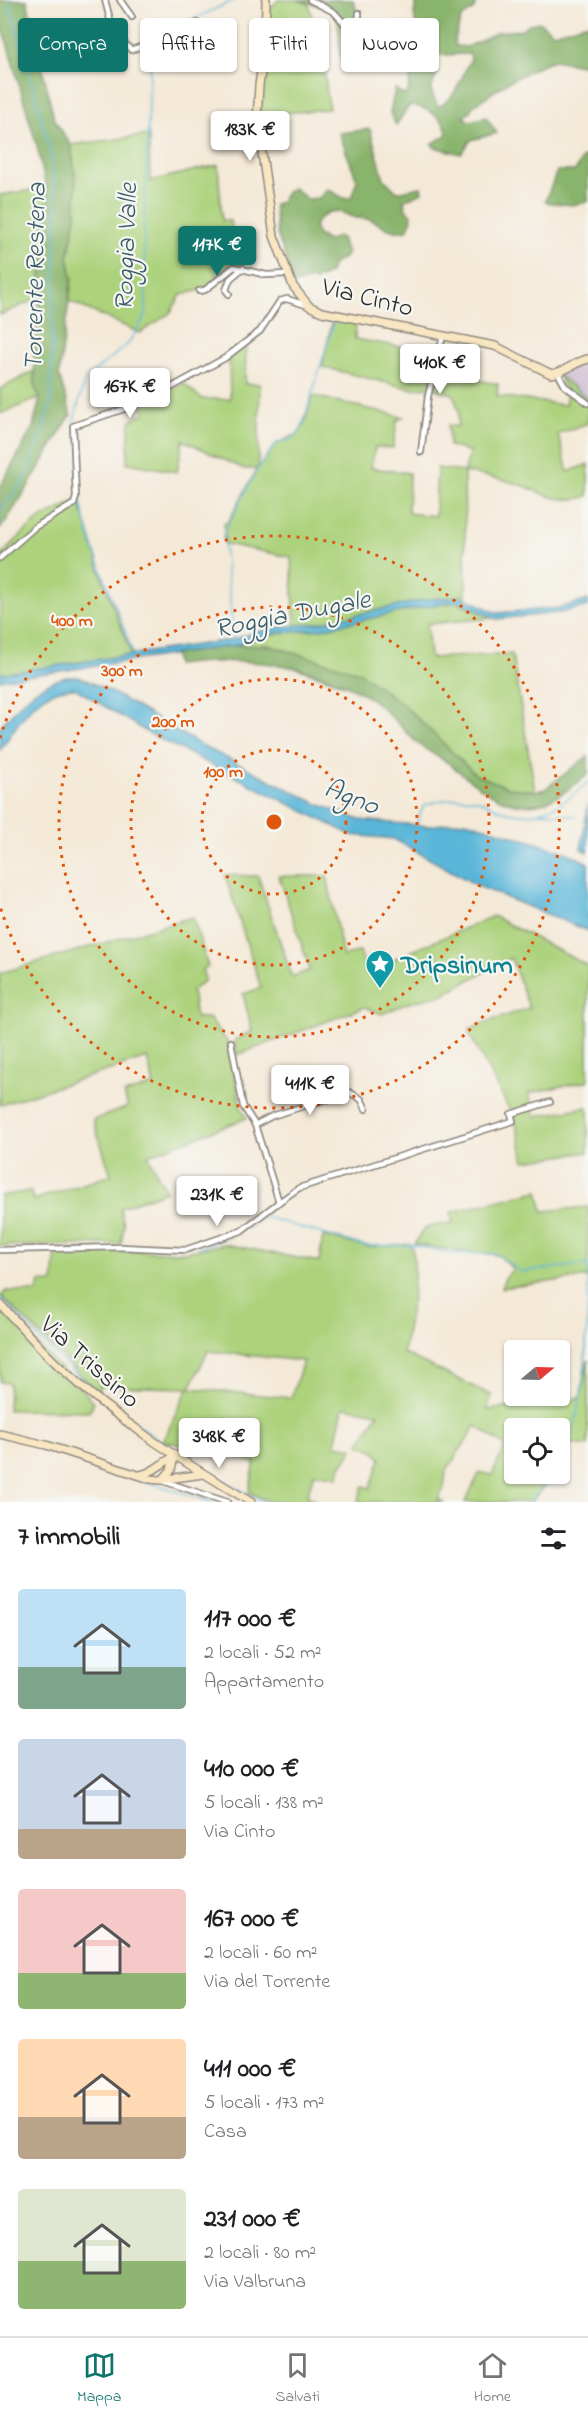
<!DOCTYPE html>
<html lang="it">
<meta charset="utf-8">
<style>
:root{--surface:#fff;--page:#f6f6f6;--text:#202124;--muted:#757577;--line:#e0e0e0;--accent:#0f766e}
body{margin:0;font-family:"Indie Flower",sans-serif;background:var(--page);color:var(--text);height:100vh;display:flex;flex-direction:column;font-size:22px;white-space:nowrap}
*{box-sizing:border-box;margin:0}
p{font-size:20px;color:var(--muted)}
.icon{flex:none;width:33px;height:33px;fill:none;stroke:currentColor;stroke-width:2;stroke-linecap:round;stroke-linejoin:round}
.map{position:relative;height:1502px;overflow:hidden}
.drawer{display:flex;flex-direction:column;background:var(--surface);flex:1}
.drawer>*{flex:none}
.guide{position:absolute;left:18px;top:18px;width:552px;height:54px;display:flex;gap:12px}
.needle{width:39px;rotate:71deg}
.buttons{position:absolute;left:504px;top:1340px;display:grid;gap:12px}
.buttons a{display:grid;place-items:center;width:66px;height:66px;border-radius:6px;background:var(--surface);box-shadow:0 2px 4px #0004;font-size:30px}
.price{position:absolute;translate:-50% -51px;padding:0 14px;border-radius:6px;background:#fff;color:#222;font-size:20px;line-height:39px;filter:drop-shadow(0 2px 3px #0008)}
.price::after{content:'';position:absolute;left:50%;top:36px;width:18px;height:14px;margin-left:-9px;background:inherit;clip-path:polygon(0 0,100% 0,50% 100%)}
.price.selected{background:var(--accent);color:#fff}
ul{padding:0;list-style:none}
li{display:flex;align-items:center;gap:18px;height:150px;padding:0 18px}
li span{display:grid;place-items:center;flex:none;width:168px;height:120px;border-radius:6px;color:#555}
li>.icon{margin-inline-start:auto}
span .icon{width:72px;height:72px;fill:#fffc;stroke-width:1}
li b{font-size:26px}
h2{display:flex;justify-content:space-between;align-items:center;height:72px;padding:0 18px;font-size:26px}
.chip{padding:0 21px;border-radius:6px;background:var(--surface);box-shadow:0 2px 4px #0004;font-size:21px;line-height:54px}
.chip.selected{background:var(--accent);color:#fff}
.tab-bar{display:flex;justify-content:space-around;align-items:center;height:84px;border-top:2px solid var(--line);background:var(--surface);font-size:16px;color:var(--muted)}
.tab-bar a{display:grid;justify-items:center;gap:3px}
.tab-bar .selected{color:var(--accent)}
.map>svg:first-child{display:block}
.industrial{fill:#cebed1}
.green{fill:#acd27c;stroke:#6c7e54;stroke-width:1.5;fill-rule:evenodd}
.forest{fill:#89b46c;stroke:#5a704c;stroke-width:1.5;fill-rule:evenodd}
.water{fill:#5ab6d8;stroke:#427082;stroke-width:1.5}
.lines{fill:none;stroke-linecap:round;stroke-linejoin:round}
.stream{stroke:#5ab6d8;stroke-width:1.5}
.street-casing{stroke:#908a81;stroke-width:8}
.secondary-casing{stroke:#908a81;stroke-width:10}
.street{stroke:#fff;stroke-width:4.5}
.secondary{stroke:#f9e7c3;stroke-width:7}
.ring{fill:none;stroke:#df570e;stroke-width:3;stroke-dasharray:3 6}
.labels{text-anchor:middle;stroke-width:4.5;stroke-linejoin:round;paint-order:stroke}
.street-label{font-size:26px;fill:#2b2b2b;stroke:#f6f6f2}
.culture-label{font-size:26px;font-weight:bold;fill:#0d838f;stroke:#f6f6f2;text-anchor:start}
.water-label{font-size:27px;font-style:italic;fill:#3b5c68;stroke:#f6f6f2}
.centre{fill:#df570e;stroke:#f6f6f2;stroke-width:3}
.ring-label{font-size:18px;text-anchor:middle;font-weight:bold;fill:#df570e;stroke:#f6f6f2;stroke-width:4.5;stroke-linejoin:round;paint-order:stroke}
</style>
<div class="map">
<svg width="588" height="1502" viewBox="0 0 588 1502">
<rect width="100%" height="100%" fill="#f6f6f2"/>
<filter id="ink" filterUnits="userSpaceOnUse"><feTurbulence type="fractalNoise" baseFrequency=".0167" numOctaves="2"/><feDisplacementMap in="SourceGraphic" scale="12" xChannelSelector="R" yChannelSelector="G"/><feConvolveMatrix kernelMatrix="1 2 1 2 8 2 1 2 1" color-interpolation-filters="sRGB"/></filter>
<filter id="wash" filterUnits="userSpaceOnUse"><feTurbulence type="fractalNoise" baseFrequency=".008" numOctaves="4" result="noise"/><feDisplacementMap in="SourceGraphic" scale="24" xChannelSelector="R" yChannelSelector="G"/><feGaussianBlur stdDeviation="1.35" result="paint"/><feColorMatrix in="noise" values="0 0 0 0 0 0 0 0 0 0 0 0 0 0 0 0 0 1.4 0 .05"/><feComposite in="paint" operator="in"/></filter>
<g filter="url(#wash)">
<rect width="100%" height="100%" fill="#f4e9d7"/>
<path class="industrial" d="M588 357V399L558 375 570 361Z"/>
<g class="green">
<path d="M278 0H298L309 4 324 69 329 109 260 115C262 79 269 45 269 10Z"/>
<path d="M149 135 150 181 218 165 222 220 230 221 241 261 228 267 204 289 181 295 170 313 140 333 69 301 72 278 68 257 76 217V183L71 145Z"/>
<path d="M46 188 48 197 39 298 0 315V195Z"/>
<path d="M333 317 356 320 355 339 438 353 433 371 498 384 497 396 565 405 567 392 558 375 588 399V423L558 434 568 472 588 464V496C567 504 548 497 529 488 510 480 484 476 464 472L466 598 424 600 355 616 295 627 291 557 225 544 224 524 228 522 257 469H244L183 440 177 472 127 463 130 421 145 413 142 405 183 383 202 399H230L229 354 246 344 245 384H260L258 468 277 443 298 434 303 427 313 396 403 417 397 421 393 448 375 447 371 468 409 473 408 513 435 516 437 468 464 472 470 452 449 446 448 425 458 427 459 411 453 394 428 387 412 389 322 367Z"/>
<path d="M34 371 35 387 40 398 0 414V389Z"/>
<path d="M78 498 104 582 132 655 0 674V556C15 542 30 524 49 514 60 508 68 507 78 498Z"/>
<path d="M457 602 493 618 427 624 430 658 512 654 535 791 510 788 475 775 404 705 232 646 271 634 320 629 425 605Z"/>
<path d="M225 875 258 876 292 977 310 970 279 876H327L343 957 360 951 366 971 493 916 588 966V1081L529 1093 535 1116 588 1107V1152L525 1161 515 1120 470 1035 469 1030 481 1024 529 1008 511 958 441 995 408 1003 382 1014 365 1007 237 1055 235 1040 252 1031 243 994 261 988Z"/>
<path d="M193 917 208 967 202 969 205 980 192 991 196 1018H209L228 1043 241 1107 247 1118 148 1155 166 1191 120 1208 124 1225 121 1244 0 1246V1196L30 1191 34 1200 111 1175 93 1120 128 1107 124 1094 154 1085 147 1058 0 1105V973Z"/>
<path d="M538 1191 543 1211 588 1207V1277L501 1288 505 1278 513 1269 501 1257 493 1254 467 1253 414 1244 425 1228 453 1222 451 1212Z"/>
<path d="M323 1236 368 1247 410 1244C421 1262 407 1330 403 1353L491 1395 488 1410 580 1398 588 1360V1446L566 1443 560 1464V1428H514V1473H555L531 1502H465L480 1472 492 1475 505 1446 476 1426 446 1471 444 1488 438 1499 443 1502H358L363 1486 370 1488 381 1459 373 1450 359 1444 378 1413 343 1407 335 1445 353 1448 344 1463H342L338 1477 314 1473 307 1496 314 1499 315 1502H270L249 1492 255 1462 163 1441 188 1388 100 1386 98 1392 1 1296 6 1291 37 1292 40 1282 53 1283 56 1250 186 1252 224 1244 319 1262ZM208 1351 303 1361 291 1398 190 1388Z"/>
<path d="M0 1307 94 1402 90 1411 8 1410 9 1383 0 1382Z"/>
</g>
<g class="forest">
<path d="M0 0H27L54 119 71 145 76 183V217L68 257 72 278 59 375 71 415C47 452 27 493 0 529V487L33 427 40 398 35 387 34 358 48 197 38 150 1 22Z"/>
<path d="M298 0H353L364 29 358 60 342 61C336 44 342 27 335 10Z"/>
<path d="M417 0 458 2 478 0 473 10 461 18 454 43 456 46 467 47 498 32 521 30 529 24 539 22 554 33 588 23V66L554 60 545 63 508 82 473 106 468 114 463 116 469 121 486 117 497 133 471 140 461 154 434 147 432 144 447 134C447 118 423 105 409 106L396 125 390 113 395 89 404 95 408 92 412 70 405 45 417 36 414 13ZM438 55 470 54 471 59C460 77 459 96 438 107L431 90 437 73Z"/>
<path d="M370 129 384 179 397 192 421 187 422 192 404 200 406 209 411 214 412 219 407 230C391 234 385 226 372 220 364 218 355 219 348 215 333 208 324 211 314 226L318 235 328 241 338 236 341 238 347 252 344 258 333 264 330 273 315 281 311 279 295 284 277 234 274 205 282 201 285 193 293 188 308 199 319 198 328 189 343 198H351L357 180 339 133Z"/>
<path d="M583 157H588V202L572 205 545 202 557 171H575Z"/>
<path d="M268 645 359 672 404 705 476 775 510 788 536 791 545 789 588 756V775C575 785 561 796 545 802 508 815 475 784 448 763 438 756 426 751 417 743 402 729 387 710 371 699 314 661 241 657 176 665L174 654 232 646Z"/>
</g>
<g class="water">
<path d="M461 596 497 613 559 608 588 600V606L560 613 496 619 460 602 443 603 320 629 271 634 232 646 0 680V674L230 640 270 628 319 623 424 600Z"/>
<path d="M66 677H79L110 691 199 744 318 804 360 820 428 826 466 821 568 853 588 863V931L478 886 394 839 351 835 150 734 75 688C36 688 20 722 0 750V727C22 702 33 686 66 677Z"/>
<path d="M588 804V852L581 849Z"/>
</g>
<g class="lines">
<g class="stream">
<path d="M152 41V38L235 0"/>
<path d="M73 424 85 379 128 344 146 315 144 229 151 46"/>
<path d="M77 473C83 541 113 592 133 654"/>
<path d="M0 512 27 476 50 407 57 203 50 150 9 0"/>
<path d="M234 640 223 535 257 470 276 444 293 438 301 430 335 319"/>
<path d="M540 812 575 816"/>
<path d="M415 827 424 805C441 801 456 796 474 799 486 801 496 810 508 812 539 820 565 804 588 782"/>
<path d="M247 1229 265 1217 364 1246 413 1245 449 1253 496 1254 521 1272 588 1264"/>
<path d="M198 1248 232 1236"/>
<path d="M0 1297C74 1380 163 1453 264 1502"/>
<path d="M560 1464C588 1404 588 1331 588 1265"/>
<path d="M97 1467 213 1502"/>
<path d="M530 1502 555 1473"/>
</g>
</g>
</g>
<g filter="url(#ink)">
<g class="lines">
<g class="street-casing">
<g id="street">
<path d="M105 0 113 31 131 50 186 31 197 23"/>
<path d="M120 0 132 17"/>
<path d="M310 0 334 12 345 24 354 48 357 47 359 13"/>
<path d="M199 291 205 290 234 267 266 275 288 274"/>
<path d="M229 294 226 290 230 279 243 268"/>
<path d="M558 373 565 386 588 403"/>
<path d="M421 452 428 396 443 336"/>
<path d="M0 558 35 527 74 504 76 497 73 426 127 408 163 392 225 358 260 331 280 301 287 299 309 306"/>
<path d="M255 1125 272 1116 349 1092 361 1099 366 1109"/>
<path d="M279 1202 299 1188 513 1121 511 1114 550 1102"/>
<path d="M0 1250 121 1247 185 1250 241 1231 279 1202 255 1125 243 1106 231 1042"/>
<path d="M163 1481 227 1502"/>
</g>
</g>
<g class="secondary-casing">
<g id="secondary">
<path d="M266 0 265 45 259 85 257 119 274 236 293 286 309 306 322 312 495 346 551 374C564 373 574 362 588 359"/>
<path d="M0 1304C20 1325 39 1348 60 1367 118 1421 183 1462 251 1502"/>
<path d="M0 1434 46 1445 150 1479 160 1480 203 1474"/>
<path d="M140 1475C154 1473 162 1462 174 1457"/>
<path d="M164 1478 171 1470 174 1457"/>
</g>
</g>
<use href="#street" class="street"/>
<use href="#secondary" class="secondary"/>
</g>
</g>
<g class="ring">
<circle cx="274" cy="822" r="72"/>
<circle cx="274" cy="822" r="143"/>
<circle cx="274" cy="822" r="215"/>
<path d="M0 738A286 286 0 1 1 0 906"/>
</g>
<defs>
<g id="sight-pin" transform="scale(1.5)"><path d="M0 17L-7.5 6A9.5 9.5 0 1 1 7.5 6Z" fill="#0f9aa8" stroke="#f6f6f2"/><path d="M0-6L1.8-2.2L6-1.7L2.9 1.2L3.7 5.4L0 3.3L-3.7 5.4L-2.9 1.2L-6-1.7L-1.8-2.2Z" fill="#fff"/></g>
</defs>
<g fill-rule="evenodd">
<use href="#sight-pin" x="380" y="964"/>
</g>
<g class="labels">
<g class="street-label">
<text transform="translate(368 296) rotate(14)" y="9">Via Cinto</text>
<text transform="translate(91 1361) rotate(42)" y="9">Via Trissino</text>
</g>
<g class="culture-label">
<text x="401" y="973">Dripsinum</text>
</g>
<g class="water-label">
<text transform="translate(125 247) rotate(-88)" y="9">Roggia Valle</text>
<text transform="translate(34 277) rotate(-89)" y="9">Torrente Restena</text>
<text transform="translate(292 613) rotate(-11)" y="9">Roggia Dugale</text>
<text transform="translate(352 796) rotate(21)" y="9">Agno</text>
</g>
</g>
<circle cx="274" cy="822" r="9" class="centre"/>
<g class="ring-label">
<text x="72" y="626">400 m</text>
<text x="122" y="676">300 m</text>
<text x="173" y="727">200 m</text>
<text x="223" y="777">100 m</text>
</g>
</svg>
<div class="buttons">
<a><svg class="needle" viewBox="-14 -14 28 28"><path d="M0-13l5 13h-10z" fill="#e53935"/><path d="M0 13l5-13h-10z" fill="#757577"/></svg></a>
<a><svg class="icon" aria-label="locate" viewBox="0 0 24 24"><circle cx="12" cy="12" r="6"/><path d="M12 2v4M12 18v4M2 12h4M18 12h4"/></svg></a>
</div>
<b class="price" style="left:250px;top:162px">183K €</b>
<b class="price selected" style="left:217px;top:277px">117K €</b>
<b class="price" style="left:440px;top:395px">410K €</b>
<b class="price" style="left:130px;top:419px">167K €</b>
<b class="price" style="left:310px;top:1116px">411K €</b>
<b class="price" style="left:217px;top:1227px">231K €</b>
<b class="price" style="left:219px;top:1469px">348K €</b>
<div class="guide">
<a class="chip selected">Compra</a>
<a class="chip">Affitta</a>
<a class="chip">Filtri</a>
<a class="chip">Nuovo</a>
</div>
</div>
<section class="drawer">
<h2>7 immobili<svg class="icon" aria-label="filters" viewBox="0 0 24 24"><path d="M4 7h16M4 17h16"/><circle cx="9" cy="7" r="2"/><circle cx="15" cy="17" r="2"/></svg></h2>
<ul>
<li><span style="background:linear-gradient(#bfe0f5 65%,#7fa58c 0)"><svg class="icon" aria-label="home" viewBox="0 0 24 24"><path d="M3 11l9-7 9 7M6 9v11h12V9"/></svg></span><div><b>117 000 €</b><p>2 locali · 52 m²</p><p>Appartamento</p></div></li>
<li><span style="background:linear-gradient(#c9d6e8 75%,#b9a48a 0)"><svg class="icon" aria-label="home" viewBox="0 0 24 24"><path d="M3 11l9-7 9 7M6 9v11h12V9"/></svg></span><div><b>410 000 €</b><p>5 locali · 138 m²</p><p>Via Cinto</p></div></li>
<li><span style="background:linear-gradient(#f6c9c9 70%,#8fb573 0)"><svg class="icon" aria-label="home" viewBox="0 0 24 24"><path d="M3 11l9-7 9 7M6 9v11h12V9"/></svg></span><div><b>167 000 €</b><p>2 locali · 60 m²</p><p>Via del Torrente</p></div></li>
<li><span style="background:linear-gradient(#ffd9b3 65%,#b9a48a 0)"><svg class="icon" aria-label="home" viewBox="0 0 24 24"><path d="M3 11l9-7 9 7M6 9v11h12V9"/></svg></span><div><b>411 000 €</b><p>5 locali · 173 m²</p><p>Casa</p></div></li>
<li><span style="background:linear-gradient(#dfe7d0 60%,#8fb573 0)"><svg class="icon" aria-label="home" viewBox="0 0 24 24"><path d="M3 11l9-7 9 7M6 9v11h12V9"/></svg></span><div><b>231 000 €</b><p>2 locali · 80 m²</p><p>Via Valbruna</p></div></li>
</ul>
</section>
<nav class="tab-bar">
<a class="selected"><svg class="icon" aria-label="map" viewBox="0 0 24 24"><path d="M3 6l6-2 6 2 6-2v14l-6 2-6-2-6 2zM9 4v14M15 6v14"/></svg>Mappa</a>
<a><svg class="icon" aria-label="saved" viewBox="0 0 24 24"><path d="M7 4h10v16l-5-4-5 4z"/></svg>Salvati</a>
<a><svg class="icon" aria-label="home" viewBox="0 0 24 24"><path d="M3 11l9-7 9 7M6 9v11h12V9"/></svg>Home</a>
</nav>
